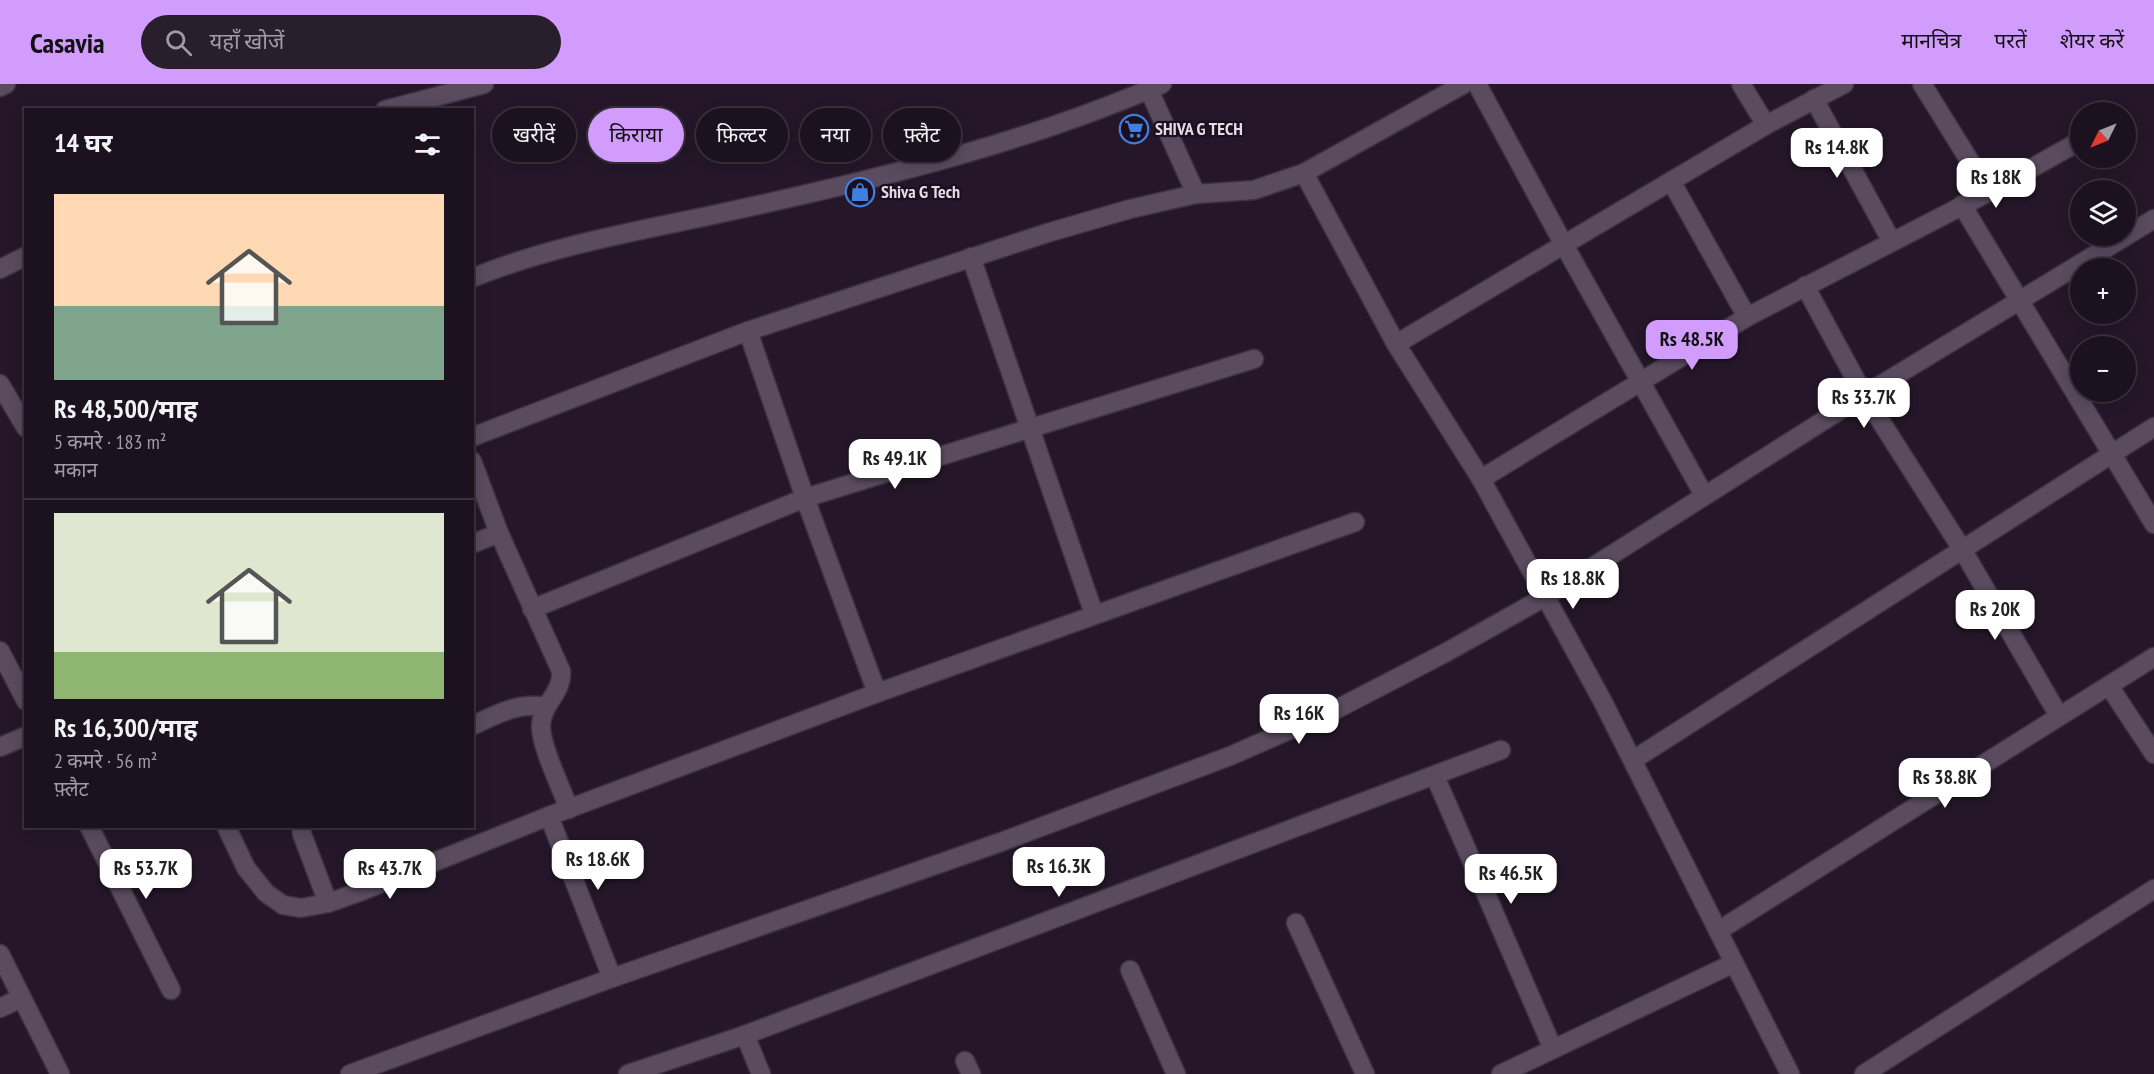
<!DOCTYPE html>
<html lang="hi">
<meta charset="utf-8">
<style>
:root{--surface:#1c111f;--page:#291f2c;--text:#f1f3f6;--muted:#a09da4;--line:#3a313d;--accent:#d29cfd}
body{margin:0;font-family:"PT Sans Narrow","Noto Sans Devanagari",sans-serif;background:var(--page);color:var(--text);height:100vh;display:flex;flex-direction:column;font-size:22px;white-space:nowrap}
*{box-sizing:border-box;margin:0}
p{font-size:20px;color:var(--muted)}
.icon{flex:none;width:33px;height:33px;fill:none;stroke:currentColor;stroke-width:2;stroke-linecap:round;stroke-linejoin:round}
.map{position:relative;flex:1;overflow:hidden}
.side{position:absolute;left:24px;top:24px;width:450px;height:720px;display:flex;flex-direction:column;background:var(--surface);border-radius:0px;box-shadow:0 3px 15px #0003,0 0 0 2px var(--line)}
.side>*{flex:none}
.hud{position:absolute;left:492px;top:24px;width:570px;height:54px;display:flex;gap:12px}
.needle{width:39px;rotate:227deg}
.fabs{position:absolute;left:2070px;top:18px;display:grid;gap:12px}
.fabs a{display:grid;place-items:center;width:66px;height:66px;border-radius:50%;background:var(--surface);box-shadow:0 3px 15px #0003,0 0 0 2px var(--line);font-size:30px}
.price{position:absolute;translate:-50% -51px;padding:0 14px;border-radius:12px;background:#fff;color:#222;font-size:20px;line-height:39px;filter:drop-shadow(0 2px 3px #0008)}
.price::after{content:'';position:absolute;left:50%;top:36px;width:18px;height:14px;margin-left:-9px;background:inherit;clip-path:polygon(0 0,100% 0,50% 100%)}
.price.current{background:var(--accent);color:#111}
ul{padding:0;list-style:none}
li{display:grid;align-content:center;gap:12px;height:318px;padding:0 30px}
li+li{border-top:2px solid var(--line)}
li span{display:grid;place-items:center;height:186px;border-radius:0px;color:#555}
li>.icon{margin-inline-start:auto}
span .icon{width:108px;height:108px;fill:#fffc;stroke-width:1}
li b{font-size:26px}
h2{display:flex;justify-content:space-between;align-items:center;height:72px;padding:0 30px;font-size:26px}
.chip{padding:0 21px;border-radius:27px;background:var(--surface);box-shadow:0 3px 15px #0003,0 0 0 2px var(--line);font-size:21px;line-height:54px}
.chip.current{background:var(--accent);color:#111}
header{display:flex;align-items:center;gap:36px;box-sizing:border-box;height:84px;padding:0 30px;background:var(--accent);color:#111}
header strong{font-size:28px}
nav{display:flex;gap:33px;margin-inline-start:auto;font-size:21px}
.search{width:420px;height:54px;background:var(--page);display:flex;align-items:center;gap:15px;box-sizing:border-box;padding:0 21px;border-radius:33px;color:var(--muted);font-size:22px}
.map>svg:first-child{display:block}
.lines{fill:none;stroke-linecap:round;stroke-linejoin:round}
.street-casing{stroke:#3d3240;stroke-width:21}
.street{stroke:#5a4b5f;stroke-width:18}
.labels{text-anchor:middle;stroke-width:4.5;stroke-linejoin:round;paint-order:stroke}
.poi-label{font-size:18px;font-weight:bold;fill:#e3dae6;stroke:#1b0e1f;text-anchor:start}
</style>
<header>
<strong>Casavia</strong>
<div class="search"><svg class="icon" aria-label="search" viewBox="0 0 24 24"><circle cx="10" cy="10" r="6"/><path d="M15 15l6 6"/></svg>यहाँ खोजें</div>
<nav><a>मानचित्र</a><a>परतें</a><a>शेयर करें</a></nav>
</header>
<div class="map">
<svg width="2154" height="990" viewBox="0 0 2154 990">
<rect width="100%" height="100%" fill="#251729"/>
<g class="lines">
<g class="street-casing">
<g id="street">
<path d="M1477 0 1563 159 1704 411"/>
<path d="M1741 0 1766 41"/>
<path d="M1922 0 1989 108"/>
<path d="M0 3 6 0"/>
<path d="M1149 6 1196 110"/>
<path d="M1814 15 1892 158"/>
<path d="M385 26 484 0"/>
<path d="M1304 89 1396 260 1481 395 1602 616 1790 990"/>
<path d="M1671 97 1747 233"/>
<path d="M1962 121 2154 440"/>
<path d="M971 173 1094 530"/>
<path d="M0 185 26 172"/>
<path d="M472 194C558 159 651 145 740 125 882 94 1028 58 1162 0"/>
<path d="M1805 202 1864 311 1962 465 2059 632"/>
<path d="M748 247 805 414 877 609"/>
<path d="M1396 260 1766 41 1844 0"/>
<path d="M0 300 26 344"/>
<path d="M472 353 748 247 1047 149 1130 125 1196 110 1254 106 1304 89 1464 0"/>
<path d="M472 377 499 449 561 587C563 609 542 619 541 641 540 661 562 705 569 725"/>
<path d="M1481 395 1747 233 1989 108 2080 57"/>
<path d="M472 460 499 449"/>
<path d="M532 525 805 414 1254 275"/>
<path d="M0 567 26 617"/>
<path d="M2109 602 2154 670"/>
<path d="M472 642C497 630 518 618 546 623"/>
<path d="M0 663 26 652"/>
<path d="M1633 676 2154 343"/>
<path d="M1435 692 1553 965"/>
<path d="M549 732 612 894"/>
<path d="M89 742 171 906"/>
<path d="M226 742 246 784 266 809 283 821 301 824 328 819 362 807 549 732 877 609 1355 438"/>
<path d="M301 742 302 750 328 819"/>
<path d="M1296 839 1365 990"/>
<path d="M1718 847 2154 573"/>
<path d="M0 870 60 990"/>
<path d="M1130 886 1176 990"/>
<path d="M0 924 21 914"/>
<path d="M745 951 761 990"/>
<path d="M965 977 971 990"/>
<path d="M350 990 612 894 1001 758 1230 672 1337 625 1445 569 1545 513 1864 311 2154 135"/>
<path d="M628 990 745 951 1501 666"/>
<path d="M1501 990 1734 879"/>
<path d="M1864 990 2154 805"/>
</g>
</g>
<use href="#street" class="street"/>
</g>
<defs>
<g id="supermarket-ring" transform="scale(1.5)"><circle r="9.5" fill="#1b0e1f" stroke="#3f7fe0" stroke-width="1.5"/><path d="M-6-5.5h2.5l.6 2H6L4.5 2H-2.5L-4.4-4H-6ZM-1.5 3.2a1.3 1.3 0 1 0 .1 0ZM3 3.2a1.3 1.3 0 1 0 .1 0Z" fill="#3f7fe0"/></g>
<g id="shop-ring" transform="scale(1.5)"><circle r="9.5" fill="#1b0e1f" stroke="#3f7fe0" stroke-width="1.5"/><path d="M-5-2.5h2.3a2.7 3.5 0 0 1 5.4 0H5L5.5 6h-11ZM-1.5-2.5h3a1.5 2.3 0 0 0-3 0Z" fill="#3f7fe0"/></g>
</defs>
<g fill-rule="evenodd">
<use href="#supermarket-ring" x="1134" y="45"/>
<use href="#shop-ring" x="860" y="108"/>
</g>
<g class="labels">
<g class="poi-label">
<text x="1155" y="51">SHIVA G TECH</text>
<text x="881" y="114">Shiva G Tech</text>
</g>
</g>
</svg>
<div class="fabs">
<a><svg class="needle" viewBox="-14 -14 28 28"><path d="M0-13l5 13h-10z" fill="#e53935"/><path d="M0 13l5-13h-10z" fill="#a09da4"/></svg></a>
<a><svg class="icon" aria-label="layers" viewBox="0 0 24 24"><path d="M12 4l9 5-9 5-9-5zM3 14l9 5 9-5"/></svg></a>
<a>+</a>
<a>−</a>
</div>
<b class="price" style="left:1837px;top:95px">Rs 14.8K</b>
<b class="price" style="left:1996px;top:125px">Rs 18K</b>
<b class="price current" style="left:1692px;top:287px">Rs 48.5K</b>
<b class="price" style="left:1864px;top:345px">Rs 33.7K</b>
<b class="price" style="left:895px;top:406px">Rs 49.1K</b>
<b class="price" style="left:1573px;top:526px">Rs 18.8K</b>
<b class="price" style="left:1995px;top:557px">Rs 20K</b>
<b class="price" style="left:1299px;top:661px">Rs 16K</b>
<b class="price" style="left:1945px;top:725px">Rs 38.8K</b>
<b class="price" style="left:598px;top:807px">Rs 18.6K</b>
<b class="price" style="left:1059px;top:814px">Rs 16.3K</b>
<b class="price" style="left:146px;top:816px">Rs 53.7K</b>
<b class="price" style="left:390px;top:816px">Rs 43.7K</b>
<b class="price" style="left:1511px;top:821px">Rs 46.5K</b>
<div class="hud">
<a class="chip">खरीदें</a>
<a class="chip current">किराया</a>
<a class="chip">फ़िल्टर</a>
<a class="chip">नया</a>
<a class="chip">फ़्लैट</a>
</div>
<section class="side">
<h2>14 घर<svg class="icon" aria-label="filters" viewBox="0 0 24 24"><path d="M4 7h16M4 17h16"/><circle cx="9" cy="7" r="2"/><circle cx="15" cy="17" r="2"/></svg></h2>
<ul>
<li><span style="background:linear-gradient(#ffd9b3 60%,#7fa58c 0)"><svg class="icon" aria-label="home" viewBox="0 0 24 24"><path d="M3 11l9-7 9 7M6 9v11h12V9"/></svg></span><div><b>Rs 48,500/माह</b><p>5 कमरे · 183 m²</p><p>मकान</p></div></li>
<li><span style="background:linear-gradient(#dfe7d0 75%,#8fb573 0)"><svg class="icon" aria-label="home" viewBox="0 0 24 24"><path d="M3 11l9-7 9 7M6 9v11h12V9"/></svg></span><div><b>Rs 16,300/माह</b><p>2 कमरे · 56 m²</p><p>फ़्लैट</p></div></li>
</ul>
</section>
</div>
